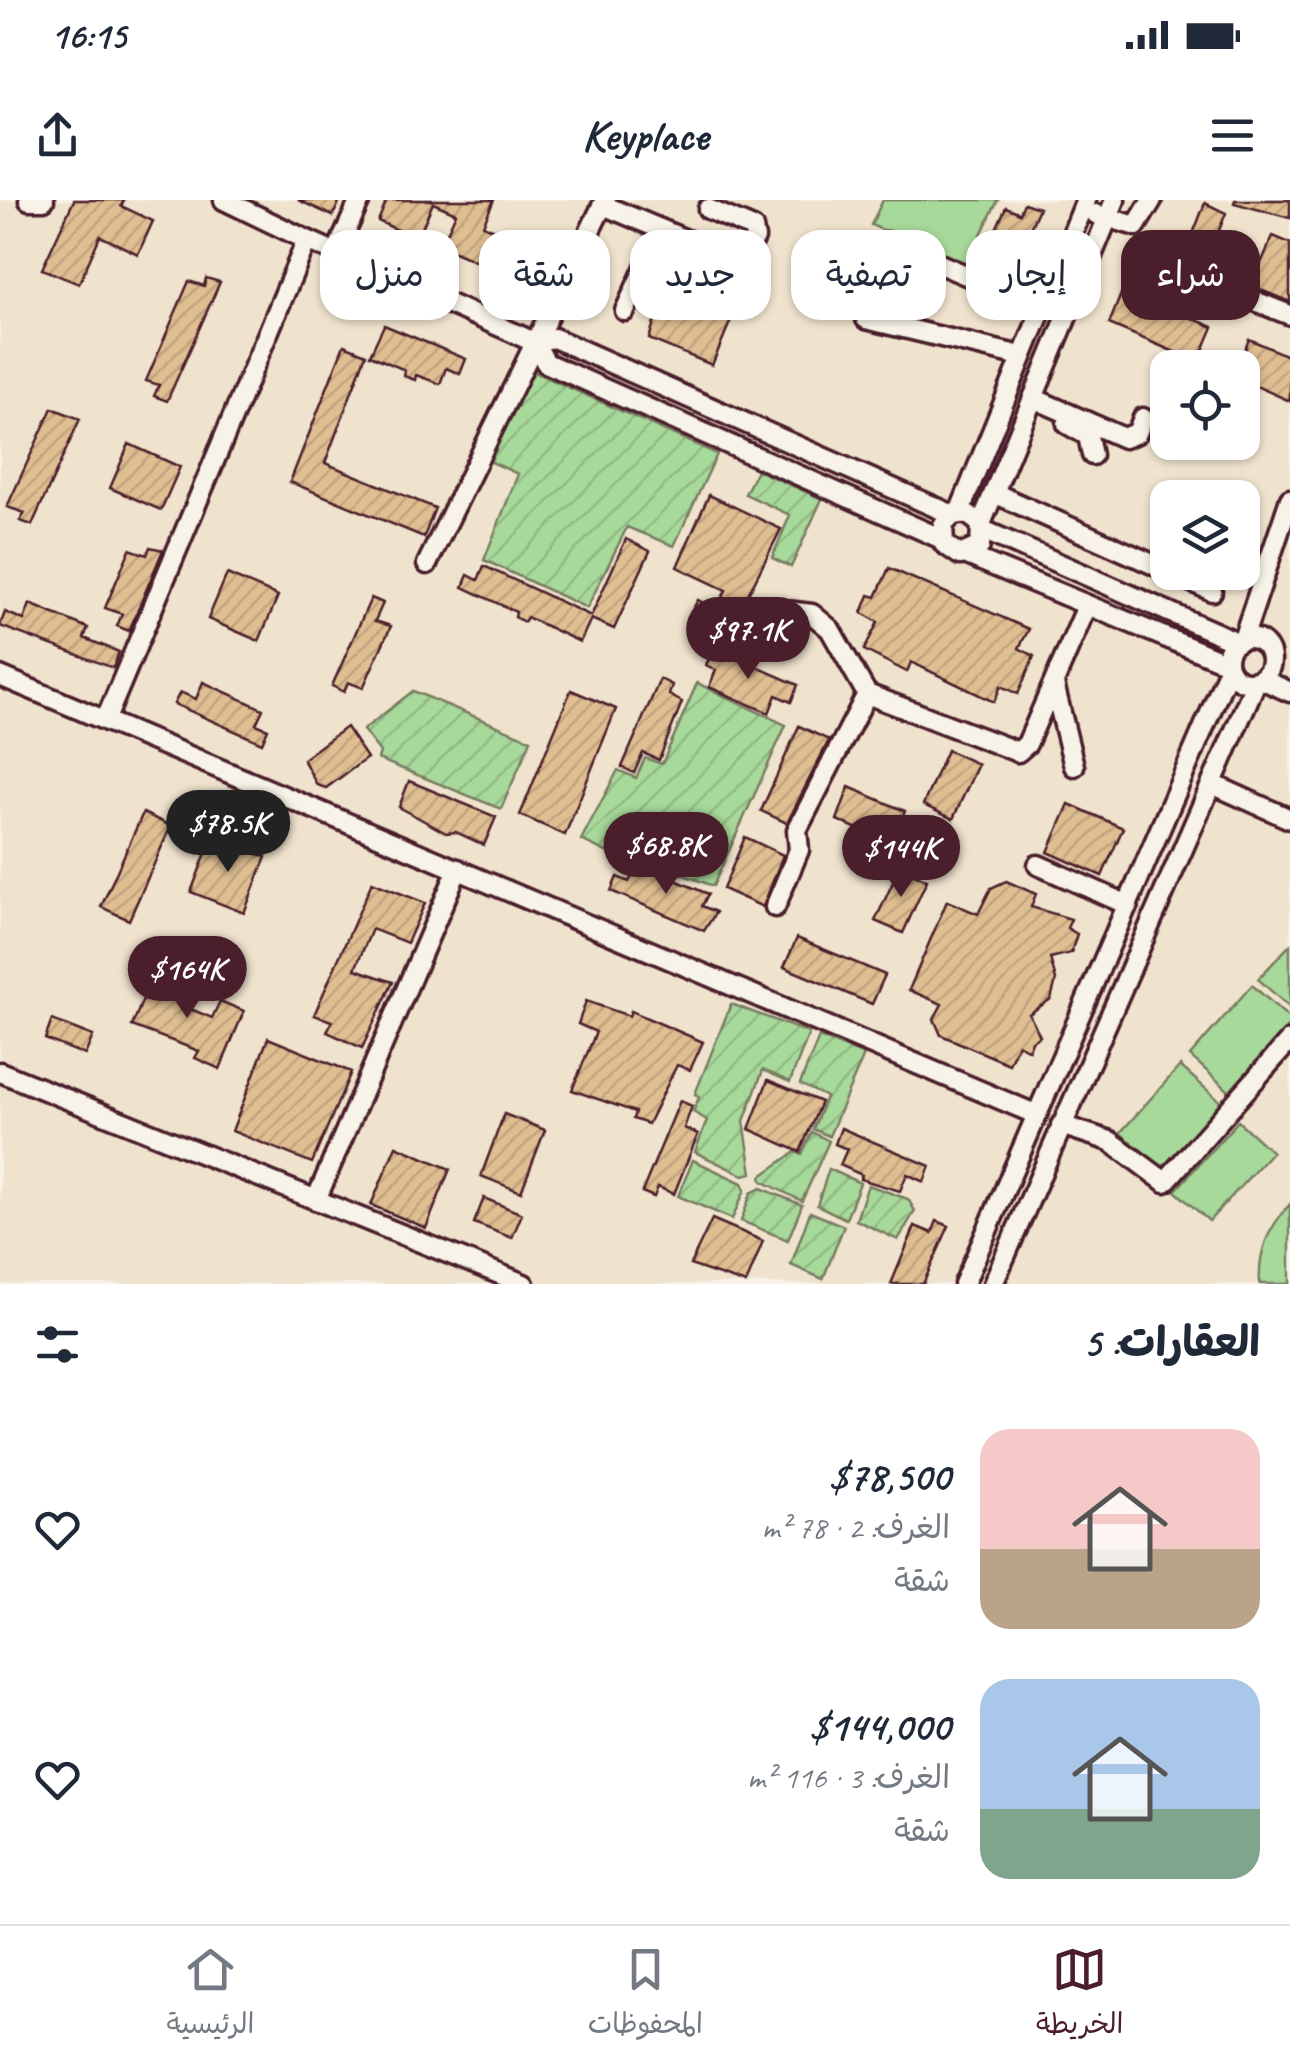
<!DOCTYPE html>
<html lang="ar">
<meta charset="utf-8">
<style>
:root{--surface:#fff;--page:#f2f2f3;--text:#1f2937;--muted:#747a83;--line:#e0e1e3;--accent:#4a1f2b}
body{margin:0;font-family:Caveat,"Playpen Sans Arabic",sans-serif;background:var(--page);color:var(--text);direction:rtl;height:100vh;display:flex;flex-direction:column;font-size:38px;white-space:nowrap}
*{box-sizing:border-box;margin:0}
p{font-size:32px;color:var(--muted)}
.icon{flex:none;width:55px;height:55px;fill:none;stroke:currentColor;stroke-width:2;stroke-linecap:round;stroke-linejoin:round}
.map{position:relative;height:1084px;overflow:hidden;direction:ltr}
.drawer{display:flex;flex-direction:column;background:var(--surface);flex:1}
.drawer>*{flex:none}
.guide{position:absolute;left:30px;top:30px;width:1230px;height:90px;direction:rtl;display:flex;gap:20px}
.tools{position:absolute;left:1150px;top:150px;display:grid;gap:20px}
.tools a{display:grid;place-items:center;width:110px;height:110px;border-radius:20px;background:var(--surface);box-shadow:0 2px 8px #0004;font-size:50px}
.price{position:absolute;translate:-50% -85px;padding:0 22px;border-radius:35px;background:var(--accent);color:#fff;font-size:32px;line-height:65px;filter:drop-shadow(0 2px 5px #0008)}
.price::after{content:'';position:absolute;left:50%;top:60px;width:30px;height:22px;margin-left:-15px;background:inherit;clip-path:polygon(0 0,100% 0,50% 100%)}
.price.active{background:#222;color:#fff}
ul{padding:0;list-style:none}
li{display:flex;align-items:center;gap:30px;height:250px;padding:0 30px}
li span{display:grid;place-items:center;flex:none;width:280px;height:200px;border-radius:30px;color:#555}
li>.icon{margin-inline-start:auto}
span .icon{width:120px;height:120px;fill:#fffc;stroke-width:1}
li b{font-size:42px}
h2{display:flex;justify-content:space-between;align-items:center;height:120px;padding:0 30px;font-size:42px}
.chip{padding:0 35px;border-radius:30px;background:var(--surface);box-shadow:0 2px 8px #0004;font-size:35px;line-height:90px}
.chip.active{background:var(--accent);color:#fff}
.status{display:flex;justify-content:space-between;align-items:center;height:70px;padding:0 50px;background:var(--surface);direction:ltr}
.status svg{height:28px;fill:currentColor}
header{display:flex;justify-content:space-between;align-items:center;height:130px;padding:0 30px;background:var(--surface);font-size:45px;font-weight:800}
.tab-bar{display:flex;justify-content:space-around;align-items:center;height:140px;border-top:2px solid var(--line);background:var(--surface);font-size:28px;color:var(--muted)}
.tab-bar a{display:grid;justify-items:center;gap:5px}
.tab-bar .active{color:var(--accent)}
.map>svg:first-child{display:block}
.built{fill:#f0e3ce;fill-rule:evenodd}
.green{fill:#a7d99a;stroke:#787c62;stroke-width:2.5}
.garden{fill:url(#garden-furrows);stroke:#787c62;stroke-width:2.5}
.building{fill:url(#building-hatch);stroke:#4a1f2b;stroke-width:2.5}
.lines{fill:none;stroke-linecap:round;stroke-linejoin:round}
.minor-casing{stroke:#4a1f2b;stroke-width:25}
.minor{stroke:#f7f3e8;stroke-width:18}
</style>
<div class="status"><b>16:15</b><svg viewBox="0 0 49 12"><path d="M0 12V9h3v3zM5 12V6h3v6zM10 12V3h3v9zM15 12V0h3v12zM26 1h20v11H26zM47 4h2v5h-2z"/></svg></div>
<header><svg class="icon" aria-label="menu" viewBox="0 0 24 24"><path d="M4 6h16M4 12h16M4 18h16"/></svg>Keyplace<svg class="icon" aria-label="share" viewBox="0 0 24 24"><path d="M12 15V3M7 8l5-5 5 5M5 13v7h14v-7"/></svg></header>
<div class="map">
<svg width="1290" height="1084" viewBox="0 0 1290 1084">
<defs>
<pattern id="garden-furrows" width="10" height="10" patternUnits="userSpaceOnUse" patternTransform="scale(2.5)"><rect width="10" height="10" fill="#a7d99a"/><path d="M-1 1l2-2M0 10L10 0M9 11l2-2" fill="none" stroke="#91ba85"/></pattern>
<pattern id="building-hatch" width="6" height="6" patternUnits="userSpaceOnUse" patternTransform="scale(2.5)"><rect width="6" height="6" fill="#dfbf92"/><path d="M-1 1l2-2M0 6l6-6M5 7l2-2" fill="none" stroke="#c1a47e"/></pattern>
</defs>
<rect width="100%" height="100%" fill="#f7f3e8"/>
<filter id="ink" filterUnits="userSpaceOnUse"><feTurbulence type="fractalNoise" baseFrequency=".01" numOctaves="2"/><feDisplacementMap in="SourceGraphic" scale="20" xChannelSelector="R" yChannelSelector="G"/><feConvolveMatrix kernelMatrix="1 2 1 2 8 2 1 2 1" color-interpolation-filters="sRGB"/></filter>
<g filter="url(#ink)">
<path class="built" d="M0 0H1290V1084H0ZM1168 168H1242V242H1168ZM1168 298H1242V372H1168Z"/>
<g class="green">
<path d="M883 0H998L965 67 871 25Z"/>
<path d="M1290 745V808L1258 779Z"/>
<path d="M1252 785 1290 819V824L1230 892 1190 856Z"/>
<path d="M1180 866 1221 902 1161 969 1120 933Z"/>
<path d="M1238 921 1272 952 1209 1021 1175 991Z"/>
<path d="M1290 1004V1084H1260C1258 1050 1268 1029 1290 1004Z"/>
</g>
<g class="garden">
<path d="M528 169 717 254 674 346 627 327 587 408 484 360 518 274 487 260Z"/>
<path d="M757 270 822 299 791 367 772 358 790 315 745 294Z"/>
<path d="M697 483 786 525 713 686 635 657 627 662 581 640 618 570 636 578 645 558 662 564Z"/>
<path d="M413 491 531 540 501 609 378 559 380 552 363 530Z"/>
<path d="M731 804 809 833 790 882 763 870 744 921 752 973 743 975 695 952 707 920 693 912 699 897 695 894Z"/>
<path d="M819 837 864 855 829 936 813 929 826 897 800 884Z"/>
<path d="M812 932 829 941 802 1001 762 981 761 976 795 952 802 954Z"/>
<path d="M693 960 742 983 745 990 732 1019 678 996Z"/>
<path d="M829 969 860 983 846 1019 817 1005Z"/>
<path d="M868 985 908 999 915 1011 898 1040 856 1020Z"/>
<path d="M761 988 802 1005 788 1040 741 1021 751 993Z"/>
<path d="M810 1012 844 1026 823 1079 791 1065Z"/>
</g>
<g class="building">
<path d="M74 0H124L121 6 153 21 138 54 100 36 79 84 42 69Z"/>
<path d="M298 0H340L333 16Z"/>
<path d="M387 0H494L483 25 534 48 520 81 441 46 456 13 433 3 417 39 378 21Z"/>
<path d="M1235 0H1290V18L1234 3Z"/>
<path d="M1024 3 1039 8 1013 68 1006 64 1001 76 972 64 976 53 984 56 1006 7 1020 13Z"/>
<path d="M1205 3 1226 13 1213 45 1243 54 1228 92 1179 70Z"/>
<path d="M1273 36 1290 43V102L1251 86Z"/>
<path d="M872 58 930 82 919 109 882 100 884 93 861 85Z"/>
<path d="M206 78 220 82 167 201 154 196 159 185 146 181 189 81 204 86Z"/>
<path d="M672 83 736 108 712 165 649 139 661 99 665 100Z"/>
<path d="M1123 89 1213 127 1198 162 1109 124Z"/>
<path d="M384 125 466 159 460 174 446 168 440 184 416 175 415 180 404 176 405 170 370 155Z"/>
<path d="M1249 139 1290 157V201L1242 180V168H1238Z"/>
<path d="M344 145 366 154 325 263 435 308 424 337 290 282Z"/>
<path d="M52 208 80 219 32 325 20 321 25 313 7 307Z"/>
<path d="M129 244 180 267 161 310 110 288Z"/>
<path d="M709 295 781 329 730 430 690 414 698 400 716 410 726 390 677 367Z"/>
<path d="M626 339 650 351 614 429 591 419 580 442 527 417 524 422 515 417 516 412 463 387 468 375 478 380 484 366 591 416Z"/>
<path d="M150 347 163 350 129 431 117 426 122 414 105 408 130 349 147 355Z"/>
<path d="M889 368 1029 429 1019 448 1034 456 1018 494 1001 486 994 502 911 462 907 472 864 450 878 422 862 413 869 395 876 397Z"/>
<path d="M227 374 278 396 259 441 208 419Z"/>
<path d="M371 398 383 403 375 421 391 426 363 488 348 482 344 492 332 486Z"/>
<path d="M30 404 88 428 84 438 119 452 113 468 0 426 5 412 24 420Z"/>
<path d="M714 448 798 485 791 502 776 495 769 513 709 487 716 470 706 465Z"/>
<path d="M660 479 672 485 669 495 682 502 659 560 643 553 634 573 622 567Z"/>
<path d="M203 482 263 509 256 524 268 529 262 543 174 504 180 492 196 499Z"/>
<path d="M571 490 616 509 565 635 520 615Z"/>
<path d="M799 526 829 540 787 623 761 611Z"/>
<path d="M346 527 367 558 326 588 317 585 303 559Z"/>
<path d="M947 550 978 564 953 619 923 605Z"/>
<path d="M409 581 496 617 484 645 456 632 446 633 399 607Z"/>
<path d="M849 587 905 611 892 644 837 620Z"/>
<path d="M1069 604 1123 628 1102 676 1048 652Z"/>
<path d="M143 613 171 626 129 720 101 707Z"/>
<path d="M212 637 266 657 244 713 191 692Z"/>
<path d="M745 637 783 655 763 707 723 689Z"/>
<path d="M638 664 708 694 702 706 716 712 704 731 611 691 617 677 629 682Z"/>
<path d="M900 667 927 680 903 733 875 721Z"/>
<path d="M1006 681 1036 694 1031 707 1071 719 1067 728 1077 734 1071 753 1050 758 1056 780 1051 799 1029 814 1040 836 1032 841 1029 850 1018 844 1009 864 941 835 934 819 942 804 909 790 947 701 978 714 991 688Z"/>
<path d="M372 682 425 703 407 743 372 729 355 769 393 782 362 848 327 832 332 821 314 815Z"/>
<path d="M797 738 885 775 872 804 784 767Z"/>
<path d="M153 774 195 790 188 808 212 818 220 801 244 811 220 869 195 858 199 851 132 826Z"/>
<path d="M586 801 629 816 631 811 703 842 690 870 677 865 648 924 633 919 635 912 572 890 596 832 578 824Z"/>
<path d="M52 820 93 836 85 855 45 839Z"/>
<path d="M268 838 351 872 312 963 232 931Z"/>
<path d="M768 880 821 902 800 952 749 929Z"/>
<path d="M680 901 692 906 684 928 698 934 674 994 658 987 654 997 642 992Z"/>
<path d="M504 914 545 930 521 992 481 976Z"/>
<path d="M841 928 930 966 924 982 907 974 900 991 860 979 862 975 840 965 847 949 835 944Z"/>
<path d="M396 946 450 969 426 1028 371 1005Z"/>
<path d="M484 998 522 1014 512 1038 474 1023Z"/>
<path d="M712 1019 763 1041 746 1084 690 1065Z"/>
<path d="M937 1021 949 1026 923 1084H891L915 1026 932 1033Z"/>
</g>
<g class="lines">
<g class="minor-casing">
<g id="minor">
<path d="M29 0H44"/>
<path d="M224 0 307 40"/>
<path d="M603 5 734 60H743L755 38 753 28 708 9"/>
<path d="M1096 14 1136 26 1152 0"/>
<path d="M887 42 1042 107"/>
<path d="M336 53 360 0"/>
<path d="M1242 96 1290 115"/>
<path d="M625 111 662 30"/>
<path d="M866 119 1021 156"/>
<path d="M1033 198 1124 238 1137 233 1143 218"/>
<path d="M1067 224 1088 236 1092 255"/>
<path d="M994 293 1168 371"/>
<path d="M959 313 1086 0"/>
<path d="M981 324 966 313 953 315 943 325 944 344 960 355 980 346 981 324 1115 0"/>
<path d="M983 330 1237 442"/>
<path d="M942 339 546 163 534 142 554 138 953 315"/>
<path d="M967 355 1227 463"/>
<path d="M427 364 605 0"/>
<path d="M1170 372 1212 391"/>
<path d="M754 416 778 410 812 414 830 429 867 494 1018 552 1027 544 1087 406"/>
<circle cx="1249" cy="460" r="22"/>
<path d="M1243 439 1290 299"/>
<path d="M0 476 1035 914"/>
<path d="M1261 479 1290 492"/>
<path d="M1054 484 1074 566"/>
<path d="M106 519 307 40 534 142"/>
<path d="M1212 584 1290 619"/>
<path d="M1038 665 1128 705"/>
<path d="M775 707 799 650 797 630 867 494"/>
<path d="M0 872 524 1084"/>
<path d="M1061 925 1110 941 1165 982 1290 840"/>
<path d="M316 1000 458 669"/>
<path d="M964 1084 1229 469"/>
<path d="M993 1084 1256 482"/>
</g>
</g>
<use href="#minor" class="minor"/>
</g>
</g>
</svg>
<div class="tools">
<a><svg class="icon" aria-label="locate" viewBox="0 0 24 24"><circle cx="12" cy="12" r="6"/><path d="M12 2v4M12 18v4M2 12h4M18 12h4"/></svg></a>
<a><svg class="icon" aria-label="layers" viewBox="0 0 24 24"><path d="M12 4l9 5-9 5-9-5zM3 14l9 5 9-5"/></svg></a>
</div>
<b class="price" style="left:748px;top:482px">$97.1K</b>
<b class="price active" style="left:228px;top:675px">$78.5K</b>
<b class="price" style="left:666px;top:697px">$68.8K</b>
<b class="price" style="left:901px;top:700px">$144K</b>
<b class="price" style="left:187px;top:821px">$164K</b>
<div class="guide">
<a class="chip active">شراء</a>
<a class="chip">إيجار</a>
<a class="chip">تصفية</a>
<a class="chip">جديد</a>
<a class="chip">شقة</a>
<a class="chip">منزل</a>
</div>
</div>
<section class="drawer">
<h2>العقارات: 5<svg class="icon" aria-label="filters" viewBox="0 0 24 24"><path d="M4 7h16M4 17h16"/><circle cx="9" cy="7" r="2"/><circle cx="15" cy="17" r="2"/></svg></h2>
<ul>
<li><span style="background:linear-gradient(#f6c9c9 60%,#b9a48a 0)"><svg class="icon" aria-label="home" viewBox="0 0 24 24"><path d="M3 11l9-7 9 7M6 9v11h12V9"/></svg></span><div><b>$78,500</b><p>الغرف: 2 · 78 m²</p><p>شقة</p></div><svg class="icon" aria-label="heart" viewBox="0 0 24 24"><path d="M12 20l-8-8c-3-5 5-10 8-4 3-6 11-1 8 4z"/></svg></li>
<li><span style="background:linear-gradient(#a9c7e8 65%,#7fa58c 0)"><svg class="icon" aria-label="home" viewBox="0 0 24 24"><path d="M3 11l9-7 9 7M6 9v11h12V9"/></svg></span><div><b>$144,000</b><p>الغرف: 3 · 116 m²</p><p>شقة</p></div><svg class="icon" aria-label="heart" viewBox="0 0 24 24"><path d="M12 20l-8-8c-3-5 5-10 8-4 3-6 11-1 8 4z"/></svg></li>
</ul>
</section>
<nav class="tab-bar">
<a class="active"><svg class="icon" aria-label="map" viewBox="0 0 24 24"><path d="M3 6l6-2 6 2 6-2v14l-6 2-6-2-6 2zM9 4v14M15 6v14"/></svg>الخريطة</a>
<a><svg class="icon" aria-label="saved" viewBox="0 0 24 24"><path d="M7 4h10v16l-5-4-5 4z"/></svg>المحفوظات</a>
<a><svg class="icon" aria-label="home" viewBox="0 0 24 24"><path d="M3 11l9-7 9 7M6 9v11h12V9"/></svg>الرئيسية</a>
</nav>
